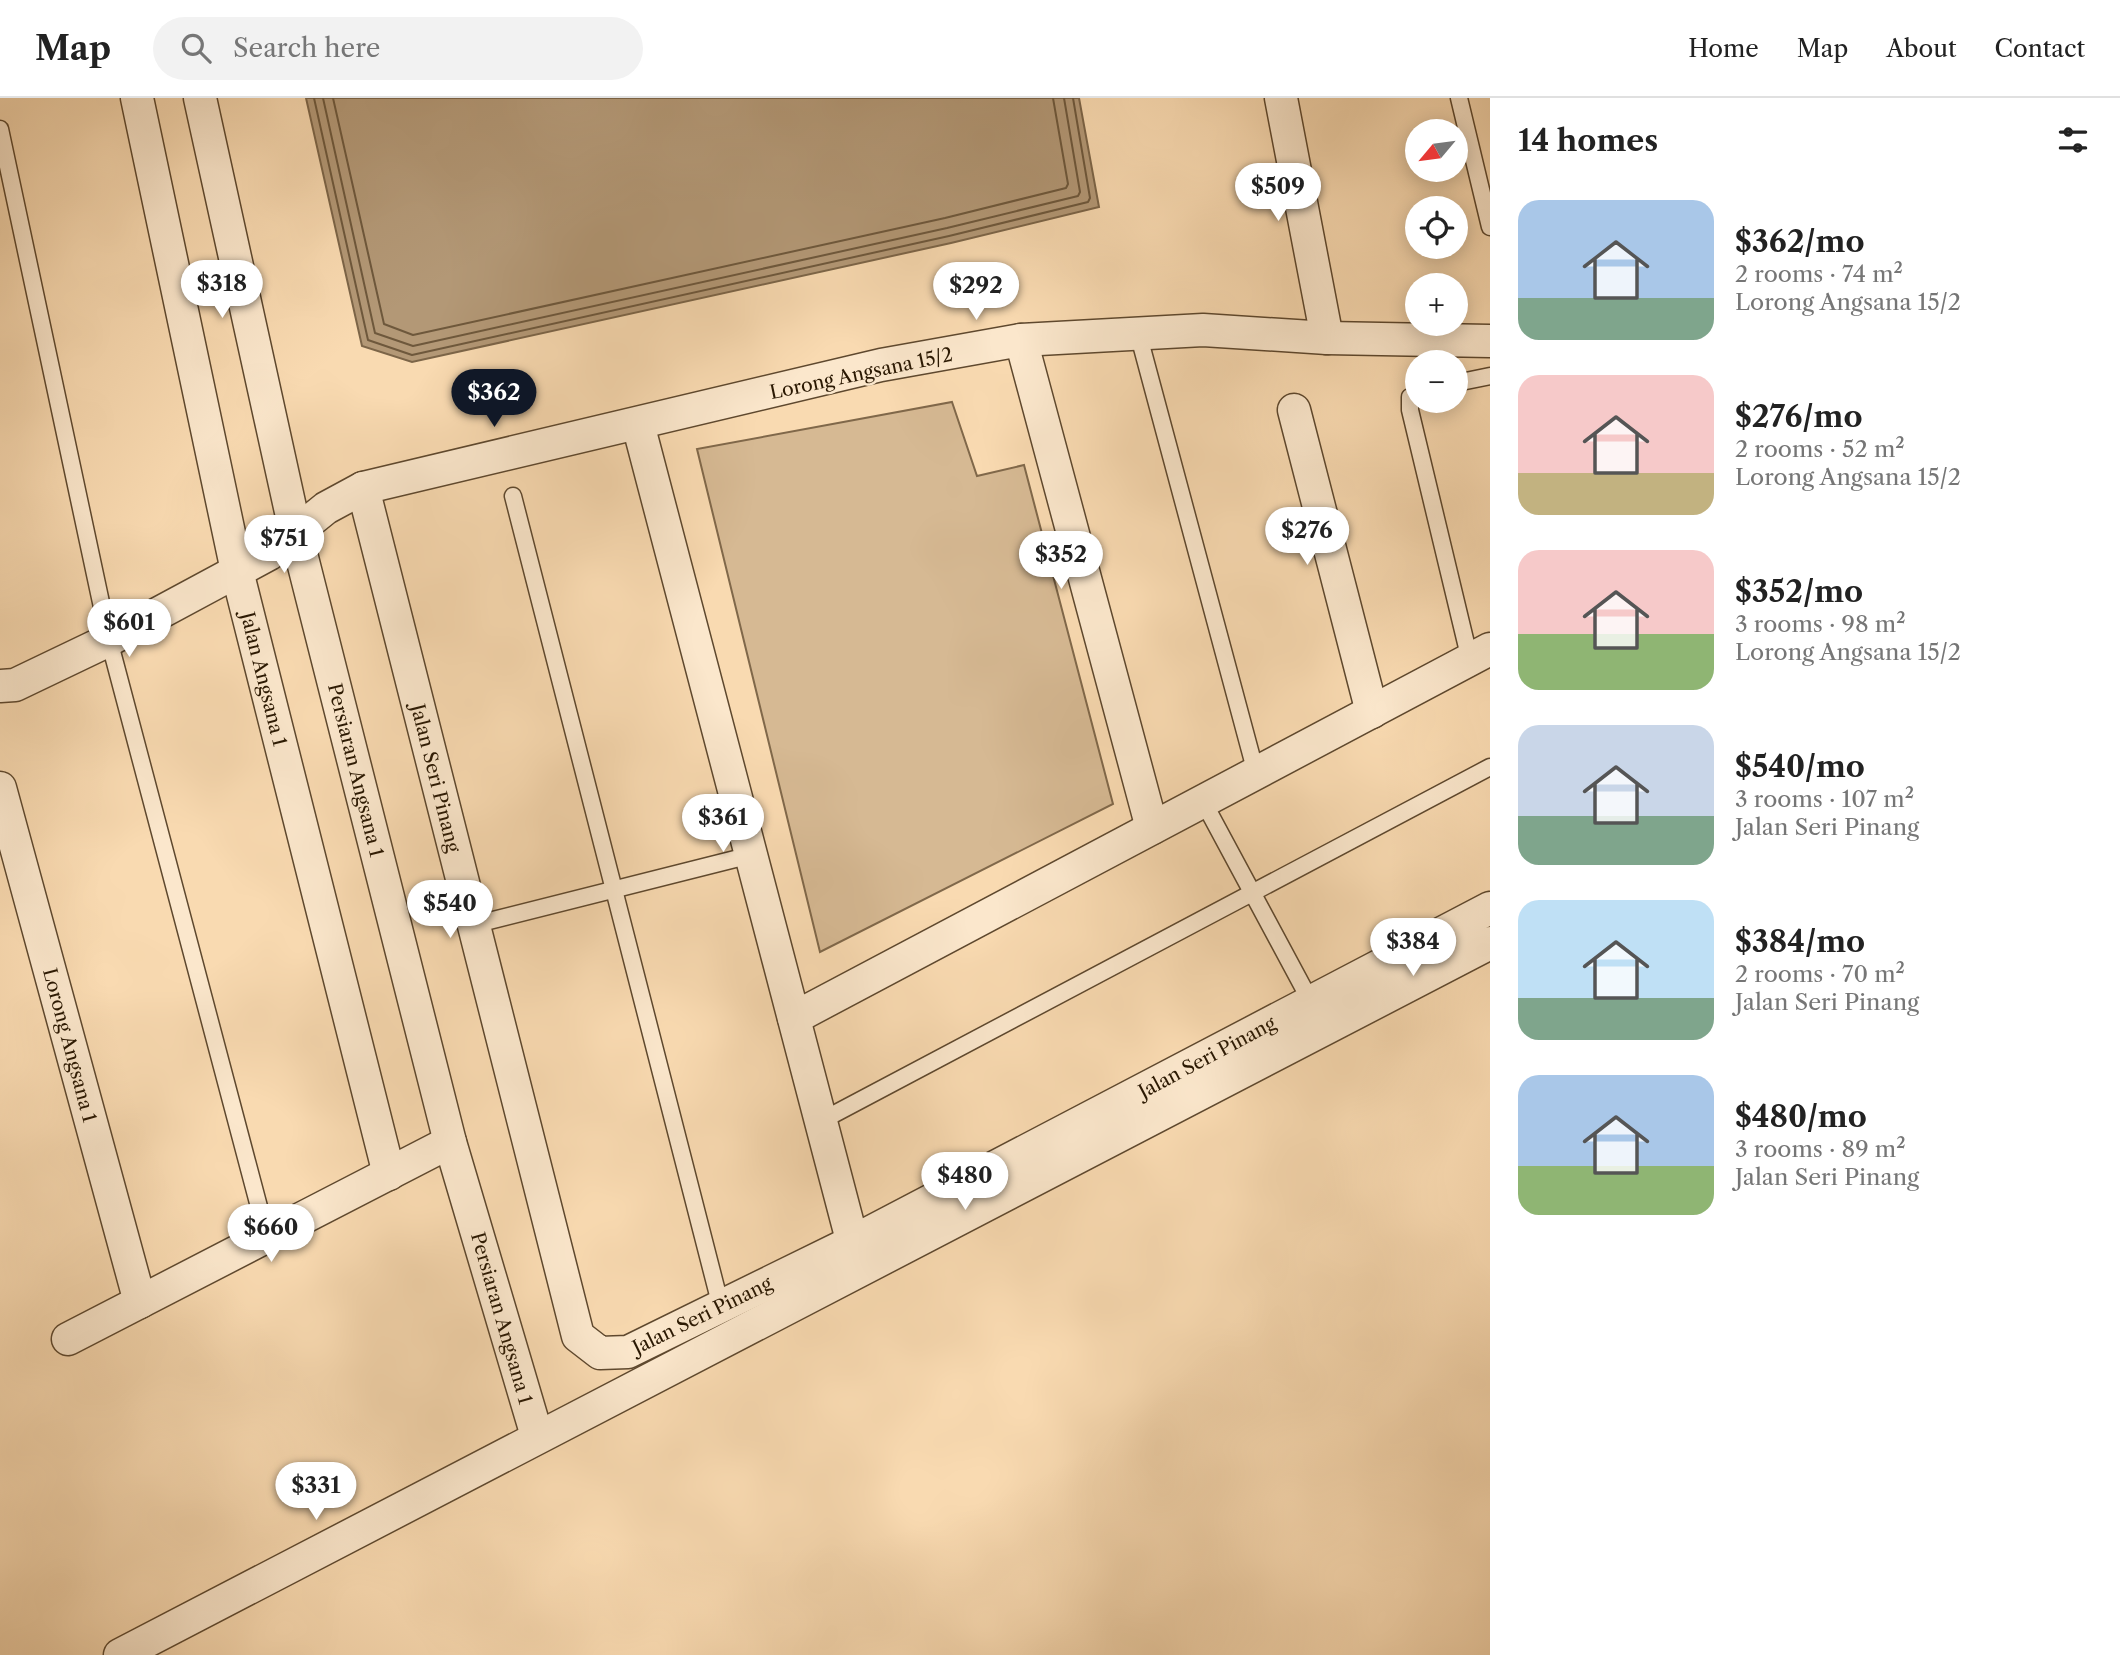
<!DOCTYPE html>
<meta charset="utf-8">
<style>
:root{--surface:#fff;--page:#f2f2f2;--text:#222;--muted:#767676;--line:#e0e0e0;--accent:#111827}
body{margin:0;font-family:"Libre Caslon Text",serif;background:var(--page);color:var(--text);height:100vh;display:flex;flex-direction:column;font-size:26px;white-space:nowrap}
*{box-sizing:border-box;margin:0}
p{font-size:23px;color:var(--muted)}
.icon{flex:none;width:38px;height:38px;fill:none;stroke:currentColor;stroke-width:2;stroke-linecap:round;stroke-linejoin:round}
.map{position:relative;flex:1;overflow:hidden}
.drawer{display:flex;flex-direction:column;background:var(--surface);width:630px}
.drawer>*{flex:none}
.needle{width:46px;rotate:241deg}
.buttons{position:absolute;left:1405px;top:21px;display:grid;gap:14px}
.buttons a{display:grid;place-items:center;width:63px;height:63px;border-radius:50%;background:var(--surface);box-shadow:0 4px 18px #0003;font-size:35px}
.price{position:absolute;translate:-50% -60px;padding:0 16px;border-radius:24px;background:#fff;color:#222;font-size:23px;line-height:46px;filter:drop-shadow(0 2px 4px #0008)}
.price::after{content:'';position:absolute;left:50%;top:42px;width:21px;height:16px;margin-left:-10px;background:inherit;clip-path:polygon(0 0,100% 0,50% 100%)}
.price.active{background:var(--accent);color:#fff}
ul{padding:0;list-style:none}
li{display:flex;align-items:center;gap:21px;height:175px;padding:0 28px}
li span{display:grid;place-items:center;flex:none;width:196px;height:140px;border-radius:21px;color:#555}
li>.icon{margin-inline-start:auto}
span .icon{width:84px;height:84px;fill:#fffc;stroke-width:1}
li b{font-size:30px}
h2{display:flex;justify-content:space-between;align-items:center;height:84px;padding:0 28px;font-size:30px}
header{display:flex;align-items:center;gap:42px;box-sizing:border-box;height:98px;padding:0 35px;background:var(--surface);border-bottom:2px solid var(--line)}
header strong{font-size:33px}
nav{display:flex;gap:38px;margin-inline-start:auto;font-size:24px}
.search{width:490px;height:63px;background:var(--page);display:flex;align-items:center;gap:18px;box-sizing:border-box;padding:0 24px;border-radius:38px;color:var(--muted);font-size:26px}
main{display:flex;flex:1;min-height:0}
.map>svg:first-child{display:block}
.green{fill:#d6b993;stroke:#80684a;stroke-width:2}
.water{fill:#b39876;stroke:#7c6548;stroke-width:2}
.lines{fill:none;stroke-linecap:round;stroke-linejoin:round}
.shore{stroke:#6e583c;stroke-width:2}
.service-casing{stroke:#5e482e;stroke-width:19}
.minor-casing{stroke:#5e482e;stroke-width:35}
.service{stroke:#fbe7cc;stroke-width:16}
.minor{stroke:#fbe7cc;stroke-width:32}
.labels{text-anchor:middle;stroke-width:5;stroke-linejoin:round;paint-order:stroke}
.street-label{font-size:19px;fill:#2a1802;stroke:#fbe7cc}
</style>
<header>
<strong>Map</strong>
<div class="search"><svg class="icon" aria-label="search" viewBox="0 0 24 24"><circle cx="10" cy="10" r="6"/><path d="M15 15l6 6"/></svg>Search here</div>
<nav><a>Home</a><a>Map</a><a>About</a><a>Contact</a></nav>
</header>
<main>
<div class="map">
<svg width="1490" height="1557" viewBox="0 0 1490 1557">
<rect width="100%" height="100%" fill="#f9dab1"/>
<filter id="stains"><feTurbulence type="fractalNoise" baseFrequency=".00286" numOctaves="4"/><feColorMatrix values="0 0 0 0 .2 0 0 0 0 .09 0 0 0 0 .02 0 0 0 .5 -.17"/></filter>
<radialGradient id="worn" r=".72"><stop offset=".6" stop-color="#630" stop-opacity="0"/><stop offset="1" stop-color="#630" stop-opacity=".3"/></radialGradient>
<path class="green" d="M952 304 977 378 1024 367 1113 706 820 854 697 351Z"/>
<path class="water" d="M306 0H1079L1099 109 951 145 412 264 362 248Z"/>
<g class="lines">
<g class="shore">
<path d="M314 0 368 242 412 257 949 138 1088 104 1090 100 1073 0"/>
<path d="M323 0 375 235 413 248 947 130 1078 98 1080 94 1064 0"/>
<path d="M333 0 384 226 413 237 945 120 1066 90 1068 86 1053 0"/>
</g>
<g class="service-casing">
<g id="service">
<path d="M1459 0 1490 129"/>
<path d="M0 31 109 542 267 1139"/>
<path d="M1138 235 1256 675"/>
<path d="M1456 285 1490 278"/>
<path d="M1418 295 1410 299V312L1470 562"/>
<path d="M513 398 721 1209"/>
<path d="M1203 703 1311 904"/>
<path d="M473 827 751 757"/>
<path d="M821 1023 1490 669"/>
</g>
</g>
<g class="minor-casing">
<g id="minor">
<path d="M137 0 237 473 389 1076"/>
<path d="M200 0 295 432 450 1044 537 1338"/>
<path d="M1281 0 1327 240"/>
<path d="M1021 242 1152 730"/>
<path d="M1294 312 1372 614"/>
<path d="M638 326 857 1161"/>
<path d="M363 390 578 1238 600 1255 628 1254 852 1144 1490 810"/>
<path d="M0 588 15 587 109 542 269 456 326 410 363 390 881 267 1021 242 1203 232 1327 240 1490 243"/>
<path d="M0 690 140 1204"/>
<path d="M794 920 1490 551"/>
<path d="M68 1241 450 1044"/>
<path d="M120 1557 1490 845"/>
</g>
</g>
<use href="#service" class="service"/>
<use href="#minor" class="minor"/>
</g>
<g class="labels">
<g class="street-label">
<text transform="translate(861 275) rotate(-12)" y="7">Lorong Angsana 15/2</text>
<text transform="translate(264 581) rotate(76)" y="7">Jalan Angsana 1</text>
<text transform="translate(356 672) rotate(76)" y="7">Persiaran Angsana 1</text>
<text transform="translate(436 680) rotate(76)" y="7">Jalan Seri Pinang</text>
<text transform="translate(70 947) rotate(75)" y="7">Lorong Angsana 1</text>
<text transform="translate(1207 959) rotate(-28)" y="7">Jalan Seri Pinang</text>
<text transform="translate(702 1217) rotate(-26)" y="7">Jalan Seri Pinang</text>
<text transform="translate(502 1220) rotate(74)" y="7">Persiaran Angsana 1</text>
</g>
</g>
<rect width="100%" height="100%" filter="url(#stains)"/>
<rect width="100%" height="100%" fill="url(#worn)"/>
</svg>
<div class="buttons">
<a><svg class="needle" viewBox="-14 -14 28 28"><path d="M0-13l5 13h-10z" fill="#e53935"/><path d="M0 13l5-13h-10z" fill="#767676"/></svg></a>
<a><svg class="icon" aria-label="locate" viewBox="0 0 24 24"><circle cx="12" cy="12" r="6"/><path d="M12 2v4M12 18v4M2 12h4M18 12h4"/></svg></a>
<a>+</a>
<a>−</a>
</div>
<b class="price" style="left:1278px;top:125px">$509</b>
<b class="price" style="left:222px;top:222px">$318</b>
<b class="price" style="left:976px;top:224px">$292</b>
<b class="price active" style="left:494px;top:331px">$362</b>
<b class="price" style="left:1307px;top:469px">$276</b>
<b class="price" style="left:284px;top:477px">$751</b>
<b class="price" style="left:1061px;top:493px">$352</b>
<b class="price" style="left:129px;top:561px">$601</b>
<b class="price" style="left:723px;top:756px">$361</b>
<b class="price" style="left:450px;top:842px">$540</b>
<b class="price" style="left:1413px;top:880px">$384</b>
<b class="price" style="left:965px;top:1114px">$480</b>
<b class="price" style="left:271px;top:1166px">$660</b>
<b class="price" style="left:316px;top:1424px">$331</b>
</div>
<section class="drawer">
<h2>14 homes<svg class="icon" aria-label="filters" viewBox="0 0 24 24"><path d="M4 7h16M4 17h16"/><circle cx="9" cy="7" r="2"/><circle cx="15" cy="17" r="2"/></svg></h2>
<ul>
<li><span style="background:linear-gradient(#a9c7e8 70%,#7fa58c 0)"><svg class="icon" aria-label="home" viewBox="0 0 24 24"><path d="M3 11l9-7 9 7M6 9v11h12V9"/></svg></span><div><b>$362/mo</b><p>2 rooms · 74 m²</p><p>Lorong Angsana 15/2</p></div></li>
<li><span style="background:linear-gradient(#f6c9c9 70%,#c2b280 0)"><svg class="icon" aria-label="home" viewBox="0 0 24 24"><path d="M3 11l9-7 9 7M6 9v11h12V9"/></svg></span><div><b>$276/mo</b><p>2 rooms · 52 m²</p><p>Lorong Angsana 15/2</p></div></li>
<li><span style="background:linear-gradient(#f6c9c9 60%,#8fb573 0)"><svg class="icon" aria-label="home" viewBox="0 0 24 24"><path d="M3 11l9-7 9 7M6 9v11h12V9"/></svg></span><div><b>$352/mo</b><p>3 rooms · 98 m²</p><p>Lorong Angsana 15/2</p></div></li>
<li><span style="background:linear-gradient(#c9d6e8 65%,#7fa58c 0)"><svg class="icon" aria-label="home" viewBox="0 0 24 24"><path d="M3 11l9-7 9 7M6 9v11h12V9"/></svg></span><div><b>$540/mo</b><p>3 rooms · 107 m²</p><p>Jalan Seri Pinang</p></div></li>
<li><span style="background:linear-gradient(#bfe0f5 70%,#7fa58c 0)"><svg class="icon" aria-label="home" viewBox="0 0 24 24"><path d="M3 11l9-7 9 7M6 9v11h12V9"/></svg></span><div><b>$384/mo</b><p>2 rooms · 70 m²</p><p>Jalan Seri Pinang</p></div></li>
<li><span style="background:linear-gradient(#a9c7e8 65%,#8fb573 0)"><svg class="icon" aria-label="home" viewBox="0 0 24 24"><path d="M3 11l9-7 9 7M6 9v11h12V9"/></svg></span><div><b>$480/mo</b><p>3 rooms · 89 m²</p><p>Jalan Seri Pinang</p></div></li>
</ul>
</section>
</main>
